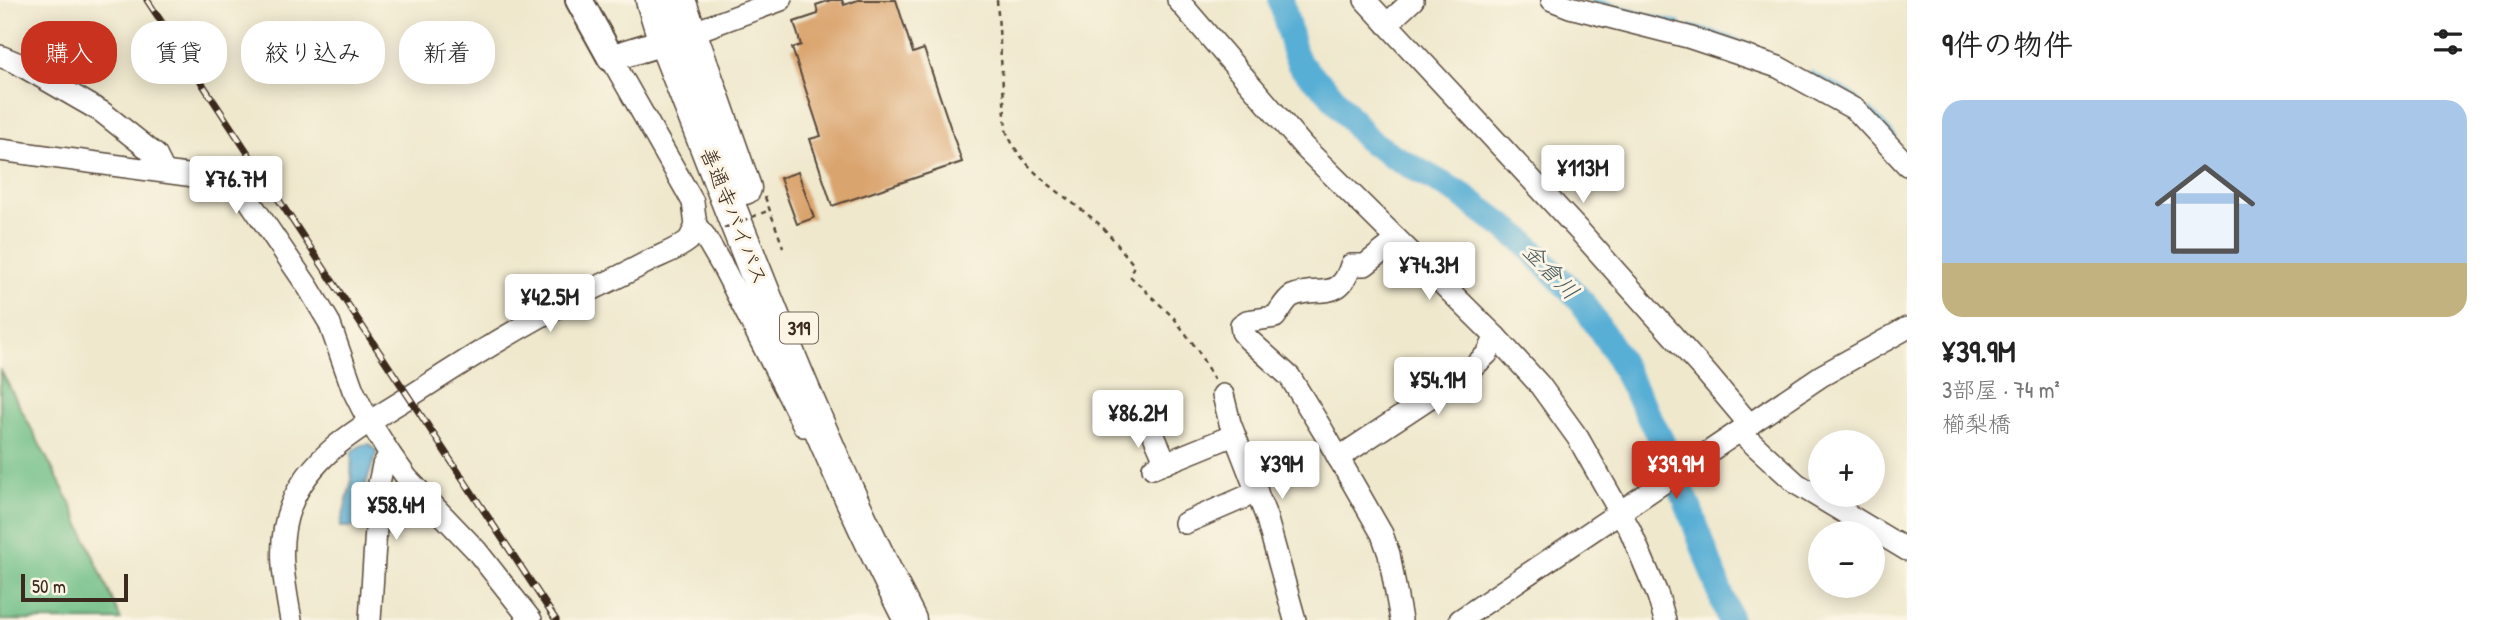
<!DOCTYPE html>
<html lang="ja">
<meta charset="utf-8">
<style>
:root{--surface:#fff;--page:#f2f2f2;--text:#222;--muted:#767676;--accent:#c8321e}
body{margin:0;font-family:"Patrick Hand","Klee One",sans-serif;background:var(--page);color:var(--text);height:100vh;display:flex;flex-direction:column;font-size:26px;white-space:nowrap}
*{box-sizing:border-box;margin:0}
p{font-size:23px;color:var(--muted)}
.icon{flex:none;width:38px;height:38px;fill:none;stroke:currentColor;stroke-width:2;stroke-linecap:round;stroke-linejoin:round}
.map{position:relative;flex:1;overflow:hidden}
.drawer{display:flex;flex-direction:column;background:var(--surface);width:595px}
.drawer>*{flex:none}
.hud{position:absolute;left:21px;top:21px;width:665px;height:63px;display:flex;gap:14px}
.buttons{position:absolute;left:1808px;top:430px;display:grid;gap:14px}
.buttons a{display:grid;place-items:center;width:77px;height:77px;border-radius:50%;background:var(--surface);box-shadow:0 4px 18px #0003;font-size:35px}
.scale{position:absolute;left:21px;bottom:18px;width:107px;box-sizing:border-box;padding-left:7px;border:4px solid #3b2a1e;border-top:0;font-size:19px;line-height:24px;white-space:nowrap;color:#3b2a1e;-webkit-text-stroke:5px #fcf5e5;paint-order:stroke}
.price{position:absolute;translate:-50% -60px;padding:0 16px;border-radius:7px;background:#fff;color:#222;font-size:23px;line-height:46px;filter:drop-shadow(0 2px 4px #0008)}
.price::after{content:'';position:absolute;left:50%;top:42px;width:21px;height:16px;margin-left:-10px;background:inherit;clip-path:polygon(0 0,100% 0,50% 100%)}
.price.on{background:var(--accent);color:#fff}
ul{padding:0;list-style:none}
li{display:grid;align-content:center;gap:14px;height:371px;padding:0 35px}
li span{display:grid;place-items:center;height:217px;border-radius:21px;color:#555}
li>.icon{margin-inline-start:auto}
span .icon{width:126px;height:126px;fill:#fffc;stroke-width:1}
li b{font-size:30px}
h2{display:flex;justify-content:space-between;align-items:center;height:84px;padding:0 35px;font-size:30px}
.tag{padding:0 24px;border-radius:28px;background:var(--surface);box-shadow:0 4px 18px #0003;font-size:24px;line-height:63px}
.tag.on{background:var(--accent);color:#fff}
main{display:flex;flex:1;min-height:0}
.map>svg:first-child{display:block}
.forest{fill:#72bf88;stroke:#567453;stroke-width:2}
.water{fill:#59afd5;stroke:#4a6c7a;stroke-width:2}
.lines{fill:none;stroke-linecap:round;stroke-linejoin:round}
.stream{stroke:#59afd5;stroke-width:4.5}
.river{stroke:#59afd5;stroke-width:26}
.building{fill:#daa46e}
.minor-casing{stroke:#564638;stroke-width:24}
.major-casing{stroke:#564638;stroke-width:30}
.highway-casing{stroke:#564638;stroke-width:35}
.path{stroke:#564638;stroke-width:2.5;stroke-dasharray:5 5;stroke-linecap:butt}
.minor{stroke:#fff;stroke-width:21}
.major{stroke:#fff;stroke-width:26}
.highway{stroke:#fff;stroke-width:32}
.rail-casing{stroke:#3b2a1e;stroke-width:7}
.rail{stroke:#fcf5e5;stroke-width:4.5;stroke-dasharray:13;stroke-linecap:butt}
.path-bridge{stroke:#564638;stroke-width:2.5;stroke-dasharray:5 5;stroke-linecap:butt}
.labels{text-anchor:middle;stroke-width:6;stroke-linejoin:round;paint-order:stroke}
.shield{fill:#fcf5e5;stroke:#75675a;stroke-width:2}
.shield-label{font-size:19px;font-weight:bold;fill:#3b2a1e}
.street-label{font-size:21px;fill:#3b2a1e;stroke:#fcf5e5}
.water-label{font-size:23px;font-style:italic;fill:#46595e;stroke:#fcf5e5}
</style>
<main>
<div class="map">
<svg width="1907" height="620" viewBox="0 0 1907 620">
<rect width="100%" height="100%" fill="#fcf5e5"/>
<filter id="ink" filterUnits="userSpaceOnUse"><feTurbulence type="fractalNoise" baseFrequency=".0143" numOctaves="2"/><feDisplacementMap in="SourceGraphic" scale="14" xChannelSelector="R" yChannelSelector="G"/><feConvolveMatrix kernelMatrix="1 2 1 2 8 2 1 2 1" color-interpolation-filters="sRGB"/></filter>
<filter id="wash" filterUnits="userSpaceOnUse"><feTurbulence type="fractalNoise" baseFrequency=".00686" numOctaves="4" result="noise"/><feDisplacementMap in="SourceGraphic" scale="28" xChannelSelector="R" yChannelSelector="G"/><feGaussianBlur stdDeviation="1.57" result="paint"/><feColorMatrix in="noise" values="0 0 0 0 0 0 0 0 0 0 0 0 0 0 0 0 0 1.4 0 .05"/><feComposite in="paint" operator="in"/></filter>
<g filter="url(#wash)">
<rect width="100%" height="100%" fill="#efe8cd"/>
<path class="forest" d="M0 369 71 504 121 620H0Z"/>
<path class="water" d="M370 444 377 452 366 483 357 527H340L351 484 352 451 362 445Z"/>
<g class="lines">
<g class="stream">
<path d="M1591 0 1679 24"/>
<path d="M1690 27 1734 39 1771 54"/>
<path d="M1811 73 1850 93 1858 100"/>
<path d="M1870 110 1895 137"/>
</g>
<path class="river" d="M1281 0 1294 51 1300 65 1328 91 1367 139 1391 155 1462 195 1522 240 1582 302 1615 352 1661 440 1687 502 1730 620"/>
</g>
<g id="blocks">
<g class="building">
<path d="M831 0H842L844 5 858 0H896L913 53 924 49 962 162 832 206 810 139 821 136 792 48 801 45 794 22 818 14 816 5Z"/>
<path d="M798 172 814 218 797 224 780 178Z"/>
</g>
</g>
</g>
<g filter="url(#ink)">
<use href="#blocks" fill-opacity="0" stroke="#564638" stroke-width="2"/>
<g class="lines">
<g class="minor-casing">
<g id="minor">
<path d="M1178 0 1304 147 1496 337 1539 384 1578 438 1630 530 1658 596 1665 620"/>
<path d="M1365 0 1583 235 1708 375 1750 425"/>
<path d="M1552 0 1570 7 1688 37 1778 67 1856 110 1907 165"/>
<path d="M1387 24 1413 0"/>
<path d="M691 33 781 0"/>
<path d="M0 56 17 63 102 112 156 155 164 171"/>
<path d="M0 150 209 178 228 182 242 190 308 287 329 322 353 390 365 414 390 454 407 478 476 550 531 620"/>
<path d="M696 226 704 235 725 271 804 426"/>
<path d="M1397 240 1365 265H1351C1339 304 1318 284 1292 296 1285 300 1280 311 1275 317L1247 321 1241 325 1242 332 1248 339 1290 377 1323 431 1382 534 1389 554 1401 620"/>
<path d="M1223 395 1230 423 1266 516 1295 620"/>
<path d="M1148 422 1166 463"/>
<path d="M1740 432 1797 484 1907 550"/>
<path d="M1338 458 1467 373 1487 354 1496 337"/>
<path d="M1153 468 1234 435"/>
<path d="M1185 523 1257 492"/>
<path d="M291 620C284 582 276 542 291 505 313 449 372 421 420 390 475 354 530 320 589 291 610 281 631 271 651 260 664 254 678 249 689 240L696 226 693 202 611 58"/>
<path d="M370 620 379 483 383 465 390 454"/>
<path d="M1460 620 1821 376 1907 328"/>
</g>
</g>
<g class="major-casing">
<path id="major" d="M579 0 611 58 683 36"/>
</g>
<g class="highway-casing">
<g id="highway">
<path d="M652 0 665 42C742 236 814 434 910 620"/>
<path d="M679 0 745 188"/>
</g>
</g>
<g class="path">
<path d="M997 0 1006 130C1022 172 1064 194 1098 223 1111 235 1122 251 1134 265L1130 276 1174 318 1197 349 1214 380"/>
<path d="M765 197 783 247"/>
</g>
<use href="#minor" class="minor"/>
<use href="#major" class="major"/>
<use href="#highway" class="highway"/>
<g class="rail-casing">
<path id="rail" d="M147 0 556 620"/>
</g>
<use href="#rail" class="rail"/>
<path class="path-bridge" d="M724 228 770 210"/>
</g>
</g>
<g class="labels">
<rect class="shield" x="780" y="312.5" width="38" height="31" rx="5"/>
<g class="shield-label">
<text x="799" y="335">319</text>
</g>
<g class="street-label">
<text transform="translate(734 216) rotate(68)" y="7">善通寺バイパス</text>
</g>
<g class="water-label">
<text transform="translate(1551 271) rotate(46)" y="8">金倉川</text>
</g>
</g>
</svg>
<div class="buttons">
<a>+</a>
<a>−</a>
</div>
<div class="scale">50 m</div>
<b class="price" style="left:1583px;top:205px">¥113M</b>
<b class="price" style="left:236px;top:216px">¥76.7M</b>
<b class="price" style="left:1429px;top:302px">¥74.3M</b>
<b class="price" style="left:550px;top:334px">¥42.5M</b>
<b class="price" style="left:1438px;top:417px">¥54.1M</b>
<b class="price" style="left:1138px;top:450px">¥86.2M</b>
<b class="price" style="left:1282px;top:501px">¥39M</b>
<b class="price on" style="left:1676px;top:501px">¥39.9M</b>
<b class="price" style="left:396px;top:542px">¥58.4M</b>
<div class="hud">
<a class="tag on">購入</a>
<a class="tag">賃貸</a>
<a class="tag">絞り込み</a>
<a class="tag">新着</a>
</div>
</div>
<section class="drawer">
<h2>9件の物件<svg class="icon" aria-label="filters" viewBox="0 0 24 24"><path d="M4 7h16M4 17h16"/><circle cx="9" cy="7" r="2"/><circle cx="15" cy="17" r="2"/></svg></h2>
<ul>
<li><span style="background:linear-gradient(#a9c7e8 75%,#c2b280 0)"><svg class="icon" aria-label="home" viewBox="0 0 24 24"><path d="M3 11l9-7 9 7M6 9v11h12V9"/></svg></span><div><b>¥39.9M</b><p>3部屋 · 74 m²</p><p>櫛梨橋</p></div></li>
</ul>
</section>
</main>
